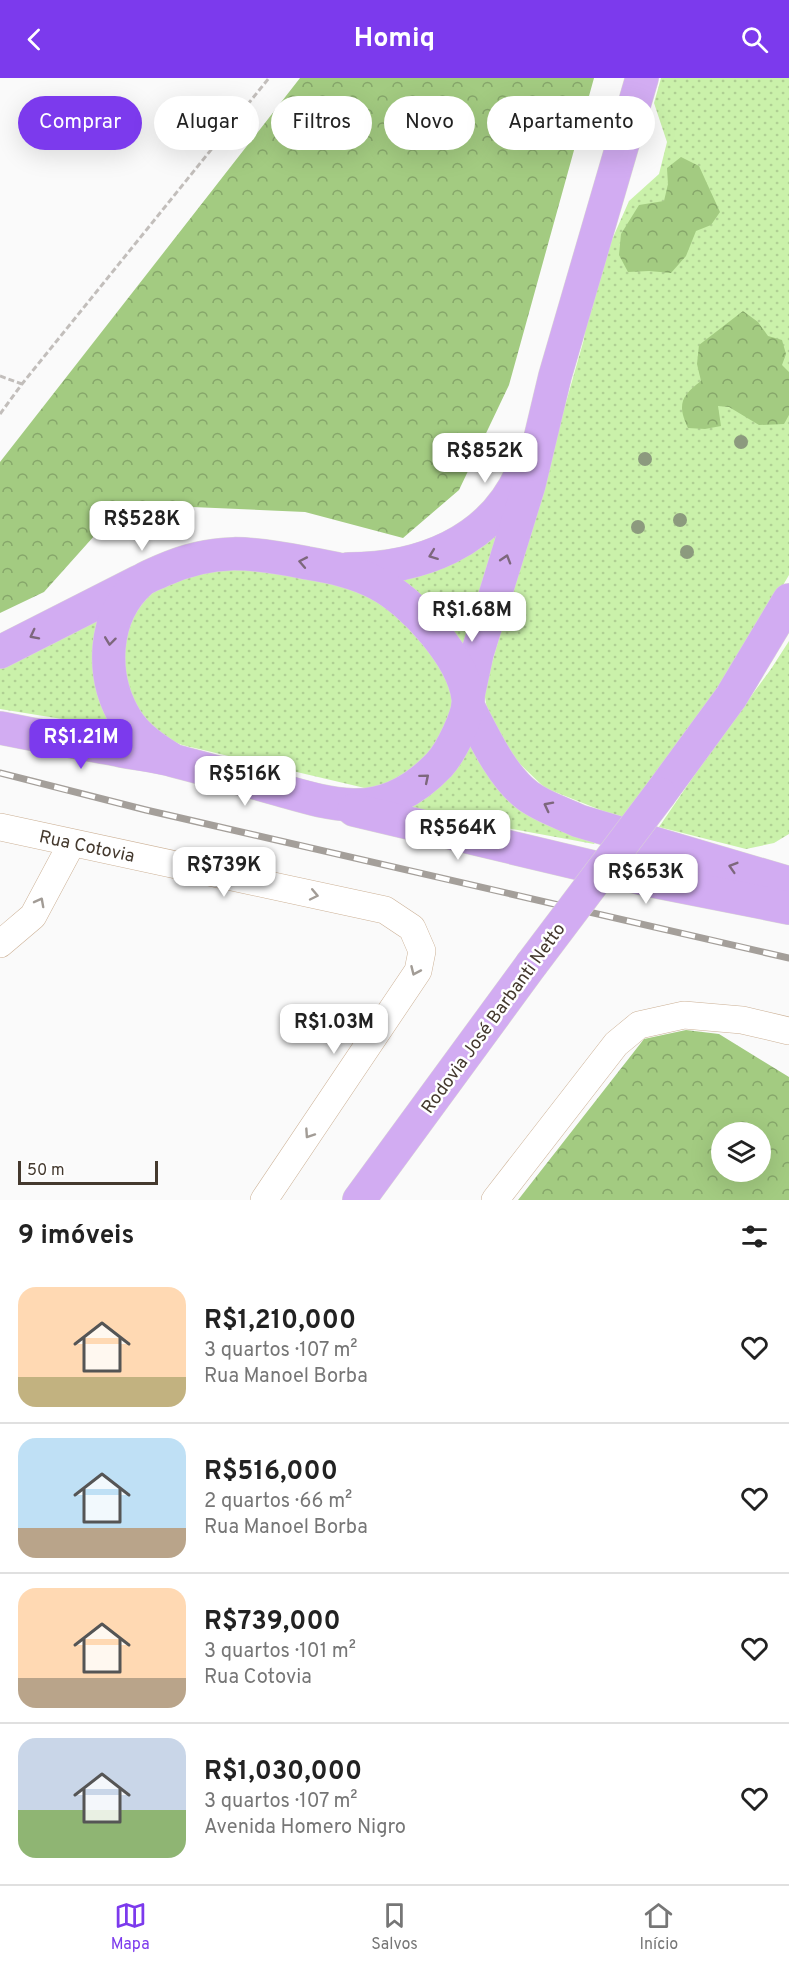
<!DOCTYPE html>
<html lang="pt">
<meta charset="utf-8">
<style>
:root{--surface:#fff;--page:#f6f6f6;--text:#222;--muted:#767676;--line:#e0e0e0;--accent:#7c3aed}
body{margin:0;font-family:Overpass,sans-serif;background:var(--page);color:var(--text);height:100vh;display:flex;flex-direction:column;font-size:22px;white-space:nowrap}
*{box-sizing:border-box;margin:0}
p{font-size:20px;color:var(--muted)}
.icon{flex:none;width:33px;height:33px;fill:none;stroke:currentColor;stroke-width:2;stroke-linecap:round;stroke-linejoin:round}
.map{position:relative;height:1122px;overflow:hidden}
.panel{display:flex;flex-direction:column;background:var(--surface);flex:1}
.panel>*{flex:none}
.hud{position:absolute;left:18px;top:18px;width:753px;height:54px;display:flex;gap:12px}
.tools{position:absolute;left:711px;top:1044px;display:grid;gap:12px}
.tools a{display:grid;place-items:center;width:60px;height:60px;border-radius:50%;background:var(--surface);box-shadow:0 6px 24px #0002;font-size:30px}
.scale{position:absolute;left:18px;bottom:15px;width:140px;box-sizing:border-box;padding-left:6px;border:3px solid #44392e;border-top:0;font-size:16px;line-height:21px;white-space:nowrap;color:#44392e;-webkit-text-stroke:4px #fff;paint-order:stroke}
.price{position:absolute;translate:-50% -51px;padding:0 14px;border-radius:12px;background:#fff;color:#222;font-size:20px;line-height:39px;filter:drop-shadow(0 2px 3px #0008)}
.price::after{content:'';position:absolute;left:50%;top:36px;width:18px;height:14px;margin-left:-9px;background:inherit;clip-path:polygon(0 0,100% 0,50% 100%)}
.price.current{background:var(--accent);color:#fff}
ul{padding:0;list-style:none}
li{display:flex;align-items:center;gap:18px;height:150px;padding:0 18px}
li+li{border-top:2px solid var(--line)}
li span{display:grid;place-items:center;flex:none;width:168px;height:120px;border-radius:18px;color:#555}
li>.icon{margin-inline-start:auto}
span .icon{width:72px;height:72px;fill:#fffc;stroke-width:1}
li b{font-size:26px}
h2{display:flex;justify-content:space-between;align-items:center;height:72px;padding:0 18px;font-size:26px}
.tag{padding:0 21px;border-radius:27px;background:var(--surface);box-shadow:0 6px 24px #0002;font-size:21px;line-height:54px}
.tag.current{background:var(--accent);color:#fff}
header{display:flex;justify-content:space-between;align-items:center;height:78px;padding:0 18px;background:var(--accent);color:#fff;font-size:27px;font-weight:700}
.menu{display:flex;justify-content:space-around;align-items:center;height:84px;border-top:2px solid var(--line);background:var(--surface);font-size:16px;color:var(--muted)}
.menu a{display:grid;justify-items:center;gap:3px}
.menu .current{color:var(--accent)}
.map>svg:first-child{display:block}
.grass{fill:url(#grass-dots)}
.forest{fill:url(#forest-crowns);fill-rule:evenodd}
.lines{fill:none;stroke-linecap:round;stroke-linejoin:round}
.minor-casing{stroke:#ccb196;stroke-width:28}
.major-casing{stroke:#dad7d5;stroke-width:34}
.path{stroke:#c2bebb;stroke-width:3;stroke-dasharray:6 3;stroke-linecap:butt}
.minor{stroke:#fff;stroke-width:27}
.major{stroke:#d2acf2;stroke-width:33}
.rail-casing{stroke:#a49f9a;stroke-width:7}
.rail{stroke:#fff;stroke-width:4.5;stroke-dasharray:14;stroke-linecap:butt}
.major-bridge-casing{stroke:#dad7d5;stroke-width:34;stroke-linecap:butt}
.major-bridge{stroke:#d2acf2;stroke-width:33}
.tree{fill:#8c9a7e}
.oneway{stroke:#7d677c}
.oneway2{stroke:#a29c96}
.labels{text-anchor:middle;stroke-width:5;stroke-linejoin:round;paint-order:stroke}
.street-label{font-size:18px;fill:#44392e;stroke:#fff}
</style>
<header><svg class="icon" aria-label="back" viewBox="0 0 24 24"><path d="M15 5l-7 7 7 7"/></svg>Homiq<svg class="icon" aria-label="search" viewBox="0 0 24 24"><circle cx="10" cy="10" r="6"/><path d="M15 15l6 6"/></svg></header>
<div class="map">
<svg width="789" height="1122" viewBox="0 0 789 1122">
<defs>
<pattern id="grass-dots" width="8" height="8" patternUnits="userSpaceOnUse" patternTransform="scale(1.5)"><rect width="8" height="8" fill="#caf1aa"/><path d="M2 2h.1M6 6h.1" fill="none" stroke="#afcf93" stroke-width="1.8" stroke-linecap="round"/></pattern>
<pattern id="forest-crowns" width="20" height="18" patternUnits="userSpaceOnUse" patternTransform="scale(1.5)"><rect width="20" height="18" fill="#a3cb81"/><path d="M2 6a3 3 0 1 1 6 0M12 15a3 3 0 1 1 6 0" fill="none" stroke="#86a66a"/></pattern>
</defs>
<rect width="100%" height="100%" fill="#fafafa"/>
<g class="grass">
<path d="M661 0H789V497L740 580 624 739 603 733 545 710 521 687 499 661 487 631 484 613 584 261 589 214 629 123 659 96 667 64 654 25Z"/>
<path d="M508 437 460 584 402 510 403 498Z"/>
<path d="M288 485 395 526 446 591 454 634 431 689 369 711 182 667 163 659 120 614 126 528 156 498Z"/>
<path d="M104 526 129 654 87 645 0 631V582Z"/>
<path d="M789 563V756L774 765 746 771 659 749 715 667 771 591Z"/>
<path d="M468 655 600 758 594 766 473 744 396 727Z"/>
</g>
<g class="forest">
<path d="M300 0H594L509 307 459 412 403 460 305 434 192 429 148 455 95 457 44 514 0 535V384Z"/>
<path d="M681 79 699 88 720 134 711 147 696 153 686 178 671 195 649 193 628 194 619 177 621 156 639 127 664 123 668 106 667 90Z"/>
<path d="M743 233 758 244 768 258 782 262 786 276 782 287 789 294V337L784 346 759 347 729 329 718 328 721 348 705 351 688 350C677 327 681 318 701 303L697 286 699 267Z"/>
<path d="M686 952 719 956 789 999V1122H518L644 961ZM722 1054H760V1094H722Z"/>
</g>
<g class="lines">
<g class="minor-casing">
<g id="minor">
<path d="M0 749 385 832 412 850 422 873 418 893 264 1122"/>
<path d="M0 866 33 838 72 765"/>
<path d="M495 1122 616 966 639 947 684 937 742 942 789 953"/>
</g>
</g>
<g class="major-casing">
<g id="major">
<path d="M348 491C419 491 490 465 521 396"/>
<path d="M0 574 138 504"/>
<path d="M468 618 477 576 529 407 555 298 642 0"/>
<path d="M468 628C483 657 502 699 528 718 543 729 562 735 579 743L789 805"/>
<path d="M0 650C39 658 79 665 118 672 137 676 157 678 175 683 210 692 245 702 280 712 305 719 327 726 353 727 387 728 416 711 439 687 450 675 470 637 468 620 463 580 413 524 378 506 356 494 331 489 307 485 252 474 214 469 161 493 155 496 146 499 141 503 102 538 100 598 126 641 137 659 155 671 173 682"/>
<path d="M660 716 731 619 789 522"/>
<path d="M354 732 648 802 789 830"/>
<path d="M359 1122 531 887"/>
</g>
</g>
<g class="path">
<path d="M0 298 22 306"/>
<path d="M0 336 22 306 269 0"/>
</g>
<use href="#minor" class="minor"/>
<use href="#major" class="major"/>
<g class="rail-casing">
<path id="rail" d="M0 695 146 732 789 880"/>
</g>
<use href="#rail" class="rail"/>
<g class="major-bridge-casing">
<path id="major-bridge" d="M531 887 660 716"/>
</g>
<use href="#major-bridge" class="major-bridge"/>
</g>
<g class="tree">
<circle cx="741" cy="364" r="7"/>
<circle cx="645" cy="381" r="7"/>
<circle cx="680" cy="442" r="7"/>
<circle cx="638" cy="449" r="7"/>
<circle cx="687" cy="474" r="7"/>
</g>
<defs><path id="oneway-chevron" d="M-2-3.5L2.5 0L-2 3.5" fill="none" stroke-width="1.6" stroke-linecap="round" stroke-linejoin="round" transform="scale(1.5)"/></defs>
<g class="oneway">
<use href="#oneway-chevron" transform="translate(433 477) rotate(159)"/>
<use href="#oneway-chevron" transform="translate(506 481) rotate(-73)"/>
<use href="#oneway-chevron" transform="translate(303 484) rotate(-169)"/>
<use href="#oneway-chevron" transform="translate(34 557) rotate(153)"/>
<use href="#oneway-chevron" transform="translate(110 563) rotate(97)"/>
<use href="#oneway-chevron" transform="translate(425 700) rotate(-40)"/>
<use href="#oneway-chevron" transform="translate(548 728) rotate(-153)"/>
<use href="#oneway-chevron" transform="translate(733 789) rotate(-163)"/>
</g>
<g class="oneway2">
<use href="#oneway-chevron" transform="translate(314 817) rotate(12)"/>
<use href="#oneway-chevron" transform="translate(40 824) rotate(-62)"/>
<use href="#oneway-chevron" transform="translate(415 893) rotate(114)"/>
<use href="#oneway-chevron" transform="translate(309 1056) rotate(124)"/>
</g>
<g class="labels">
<g class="street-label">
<text transform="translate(87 768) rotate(12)" y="6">Rua Cotovia</text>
<text transform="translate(493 940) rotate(-54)" y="6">Rodovia José Barbanti Netto</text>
</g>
</g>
</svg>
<div class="tools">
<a><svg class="icon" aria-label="layers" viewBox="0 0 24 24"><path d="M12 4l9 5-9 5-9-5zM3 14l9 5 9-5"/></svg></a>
</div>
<div class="scale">50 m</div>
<b class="price" style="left:485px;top:406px">R$852K</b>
<b class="price" style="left:142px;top:474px">R$528K</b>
<b class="price" style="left:472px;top:565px">R$1.68M</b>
<b class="price current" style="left:81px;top:692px">R$1.21M</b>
<b class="price" style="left:245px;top:729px">R$516K</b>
<b class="price" style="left:458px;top:783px">R$564K</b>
<b class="price" style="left:224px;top:820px">R$739K</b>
<b class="price" style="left:646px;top:827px">R$653K</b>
<b class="price" style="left:334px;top:977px">R$1.03M</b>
<div class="hud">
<a class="tag current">Comprar</a>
<a class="tag">Alugar</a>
<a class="tag">Filtros</a>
<a class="tag">Novo</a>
<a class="tag">Apartamento</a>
</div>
</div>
<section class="panel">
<h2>9 imóveis<svg class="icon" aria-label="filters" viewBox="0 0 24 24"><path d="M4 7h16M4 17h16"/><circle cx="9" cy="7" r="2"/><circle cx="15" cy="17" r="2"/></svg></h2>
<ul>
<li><span style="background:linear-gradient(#ffd9b3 75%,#c2b280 0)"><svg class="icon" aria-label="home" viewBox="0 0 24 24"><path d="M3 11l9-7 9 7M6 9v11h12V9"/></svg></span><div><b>R$1,210,000</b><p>3 quartos · 107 m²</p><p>Rua Manoel Borba</p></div><svg class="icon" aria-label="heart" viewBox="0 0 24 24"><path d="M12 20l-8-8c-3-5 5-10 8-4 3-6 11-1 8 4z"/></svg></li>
<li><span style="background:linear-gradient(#bfe0f5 75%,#b9a48a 0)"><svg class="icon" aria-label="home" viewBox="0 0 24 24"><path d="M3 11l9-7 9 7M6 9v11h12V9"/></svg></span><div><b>R$516,000</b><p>2 quartos · 66 m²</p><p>Rua Manoel Borba</p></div><svg class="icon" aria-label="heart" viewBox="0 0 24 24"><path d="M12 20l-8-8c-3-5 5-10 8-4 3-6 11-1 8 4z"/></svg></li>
<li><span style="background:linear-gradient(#ffd9b3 75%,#b9a48a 0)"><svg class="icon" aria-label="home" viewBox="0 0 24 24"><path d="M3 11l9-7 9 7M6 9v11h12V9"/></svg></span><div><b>R$739,000</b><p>3 quartos · 101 m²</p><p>Rua Cotovia</p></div><svg class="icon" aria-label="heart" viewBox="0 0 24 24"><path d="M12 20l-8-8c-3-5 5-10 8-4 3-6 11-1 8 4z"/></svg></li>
<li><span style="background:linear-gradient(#c9d6e8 60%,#8fb573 0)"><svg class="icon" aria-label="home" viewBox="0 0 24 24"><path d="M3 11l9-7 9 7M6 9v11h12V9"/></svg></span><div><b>R$1,030,000</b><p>3 quartos · 107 m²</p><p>Avenida Homero Nigro</p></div><svg class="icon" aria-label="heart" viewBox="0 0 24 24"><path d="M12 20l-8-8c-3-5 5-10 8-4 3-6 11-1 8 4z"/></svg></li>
</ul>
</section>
<nav class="menu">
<a class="current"><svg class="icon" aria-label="map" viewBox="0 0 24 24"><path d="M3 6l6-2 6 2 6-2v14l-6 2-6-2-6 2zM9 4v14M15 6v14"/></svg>Mapa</a>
<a><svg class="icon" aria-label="saved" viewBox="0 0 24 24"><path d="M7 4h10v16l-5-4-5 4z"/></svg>Salvos</a>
<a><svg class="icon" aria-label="home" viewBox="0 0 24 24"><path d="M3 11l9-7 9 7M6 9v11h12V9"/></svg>Início</a>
</nav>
